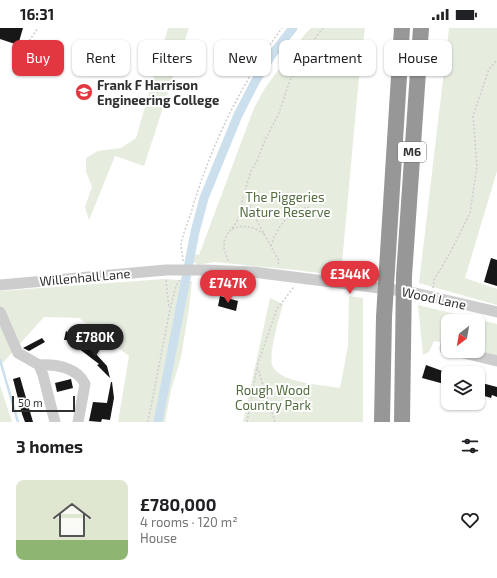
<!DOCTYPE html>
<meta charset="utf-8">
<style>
:root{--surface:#fff;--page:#f6f6f6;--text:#202124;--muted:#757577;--accent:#e23740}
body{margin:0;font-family:"Exo 2",sans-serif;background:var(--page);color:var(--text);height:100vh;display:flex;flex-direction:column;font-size:15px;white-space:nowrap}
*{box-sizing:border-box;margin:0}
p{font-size:13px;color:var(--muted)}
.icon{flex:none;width:22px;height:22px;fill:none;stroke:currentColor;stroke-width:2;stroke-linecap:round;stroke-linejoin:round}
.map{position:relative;height:394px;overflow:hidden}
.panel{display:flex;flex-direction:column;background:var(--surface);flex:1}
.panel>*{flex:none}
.hud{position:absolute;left:12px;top:12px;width:473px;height:36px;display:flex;gap:8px}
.needle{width:26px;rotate:211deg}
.buttons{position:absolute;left:441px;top:286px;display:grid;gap:8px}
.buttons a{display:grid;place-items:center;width:44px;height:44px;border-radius:8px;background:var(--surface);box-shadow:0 1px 3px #0004;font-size:20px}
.scale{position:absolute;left:12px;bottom:10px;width:63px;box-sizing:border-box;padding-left:4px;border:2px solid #303030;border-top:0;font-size:11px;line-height:14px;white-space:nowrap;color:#303030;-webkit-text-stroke:3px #fff;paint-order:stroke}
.price{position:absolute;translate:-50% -34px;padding:0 9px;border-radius:14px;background:var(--accent);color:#fff;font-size:13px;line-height:26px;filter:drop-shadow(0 1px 2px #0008)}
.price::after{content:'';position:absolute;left:50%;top:24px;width:12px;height:9px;margin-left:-6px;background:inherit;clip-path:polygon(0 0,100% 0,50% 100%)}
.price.active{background:#222;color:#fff}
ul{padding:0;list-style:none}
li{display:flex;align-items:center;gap:12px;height:100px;padding:0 16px}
li span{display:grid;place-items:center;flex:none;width:112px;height:80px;border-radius:8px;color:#555}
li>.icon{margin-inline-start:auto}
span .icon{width:48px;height:48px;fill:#fffc;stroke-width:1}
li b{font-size:17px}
h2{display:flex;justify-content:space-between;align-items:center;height:48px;padding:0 16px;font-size:17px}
.pill{padding:0 14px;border-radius:8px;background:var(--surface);box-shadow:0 1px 3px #0004;font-size:14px;line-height:36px}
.pill.active{background:var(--accent);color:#fff}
.status{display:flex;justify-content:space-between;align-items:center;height:28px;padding:0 20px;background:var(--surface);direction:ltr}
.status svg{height:11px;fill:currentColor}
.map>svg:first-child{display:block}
.green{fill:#e6eddf}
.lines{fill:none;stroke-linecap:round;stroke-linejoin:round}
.stream{stroke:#cbdfec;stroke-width:2.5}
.canal{stroke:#cbdfec;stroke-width:9}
.building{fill:#171717}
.path{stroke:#cdcdcd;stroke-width:1.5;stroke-dasharray:2 2;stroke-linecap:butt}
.minor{stroke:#cdcdcd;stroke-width:11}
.highway{stroke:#979797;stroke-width:16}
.labels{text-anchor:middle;stroke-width:4;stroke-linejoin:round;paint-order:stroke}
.shield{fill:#fff;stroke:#6e6e6e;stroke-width:1}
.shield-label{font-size:12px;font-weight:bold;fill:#303030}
.poi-label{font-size:13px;font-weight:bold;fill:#303030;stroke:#fff;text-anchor:start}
.park-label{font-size:13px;fill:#526c3e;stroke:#fff}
.street-label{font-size:13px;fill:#303030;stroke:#fff}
</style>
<div class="status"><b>16:31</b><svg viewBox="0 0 49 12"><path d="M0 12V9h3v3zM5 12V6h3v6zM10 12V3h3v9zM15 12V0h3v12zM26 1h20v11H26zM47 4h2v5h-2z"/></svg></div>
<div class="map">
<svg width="497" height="394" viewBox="0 0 497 394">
<rect width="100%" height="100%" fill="#fff"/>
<g class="green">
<path d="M168 0H189L144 138 115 128 89 192 85 179 92 159 86 143V130L98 123 121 120 136 110Z"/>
<path d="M311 0H365L359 49 342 235 351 239 356 244 368 250 367 251 295 242 214 234 197 237 196 235 191 234 196 226 199 227 254 80 265 60 305 6Z"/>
<path d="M449 0H497V143L465 250 497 261V277L419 255Z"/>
<path d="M164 251 192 253 189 281 181 329 171 362 165 394H118L129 328 79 290 44 289 0 338V263Z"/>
<path d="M349 268 363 270V394H243L270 270 283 276C280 288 267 329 273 339 281 355 324 357 340 360L348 318Z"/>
<path d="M418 277 497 296V328L478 323V293H448V307L445 306 440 314 434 313 429 324 423 327Z"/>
<path d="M0 357 12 394H0Z"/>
</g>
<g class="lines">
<path class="stream" d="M0 332 18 394"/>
<path class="canal" d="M158 394 195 204 204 170 238 87 255 54 271 28 293 0"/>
</g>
<g class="building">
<path d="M0 0H23L18 17 0 11Z"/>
<path d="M491 230 497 232V258L484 254Z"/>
<path d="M220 268 238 273 236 283 218 278Z"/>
<path d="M66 303 81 314 78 319 68 312H64Z"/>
<path d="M42 310 45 314 29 323 23 320Z"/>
<path d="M81 315 96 326 107 338 110 350 97 337 99 336 78 320Z"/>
<path d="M426 337 448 345V357L422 350Z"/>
<path d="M20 349 24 363 33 394H25L22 386 13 351Z"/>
<path d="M71 351 73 360 57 364 55 355Z"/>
<path d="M111 354H112L114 370 110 392 102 391 101 394 89 393 93 374 107 375Z"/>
<path d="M478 354 497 359V369L492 367 491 370 478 366Z"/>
</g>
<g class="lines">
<g class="path">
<path d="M24 19 29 13 38 0"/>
<path d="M246 162 251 182 279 233 278 237"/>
<path d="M232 201C244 196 254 199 264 206"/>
<path d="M271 218C277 199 288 183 309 179"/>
<path d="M183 233C183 228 181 222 181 217 182 208 188 194 191 185 210 119 241 55 282 0"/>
<path d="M228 233 224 220V214L226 208 236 195 241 183 243 169 251 143 257 133 265 112 279 85 290 52 301 35 310 17 323 0"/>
<path d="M166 252 169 280"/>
<path d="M433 260 434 252 450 225 470 185 477 138 473 88 489 41 497 32"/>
<path d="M148 394 170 281 176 258 180 252"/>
<path d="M247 394 257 339"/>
<path d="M275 394 257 338 277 281 293 260H295"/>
</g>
<g class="minor">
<path d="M0 257 166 242H204L253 244 411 264 497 284"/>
<path d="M0 284 18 325 39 337 43 347 55 394"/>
<path d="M445 321 447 307"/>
<path d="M455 323 497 333"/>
<path d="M39 337C55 336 77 339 85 356L78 394"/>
</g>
<g class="highway">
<path d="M382 394 384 289 402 0"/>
<path d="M402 394 404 248 421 0"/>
</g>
</g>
<defs>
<g id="school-disc" transform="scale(0.9)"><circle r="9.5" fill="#e23740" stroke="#fff"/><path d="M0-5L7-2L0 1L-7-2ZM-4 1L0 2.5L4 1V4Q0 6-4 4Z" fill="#fff"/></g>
</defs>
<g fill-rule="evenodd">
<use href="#school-disc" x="84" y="64"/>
</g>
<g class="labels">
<rect class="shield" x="398" y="114" width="28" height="20" rx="3"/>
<g class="shield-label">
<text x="412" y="128">M6</text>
</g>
<g class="poi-label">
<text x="97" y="62">Frank F Harrison<tspan x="97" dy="15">Engineering College</tspan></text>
</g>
<g class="park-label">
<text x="285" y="174">The Piggeries<tspan x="285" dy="15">Nature Reserve</tspan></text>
<text x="273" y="367">Rough Wood<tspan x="273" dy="15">Country Park</tspan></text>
</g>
<g class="street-label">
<text transform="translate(85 249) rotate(-5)" y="5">Willenhall Lane</text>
<text transform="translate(434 270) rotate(12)" y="5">Wood Lane</text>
</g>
</g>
</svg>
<div class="buttons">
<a><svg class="needle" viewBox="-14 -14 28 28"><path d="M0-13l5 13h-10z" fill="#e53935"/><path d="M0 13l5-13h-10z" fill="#757577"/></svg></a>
<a><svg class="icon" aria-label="layers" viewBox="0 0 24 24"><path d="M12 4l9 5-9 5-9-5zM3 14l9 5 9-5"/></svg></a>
</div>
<div class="scale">50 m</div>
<b class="price" style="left:350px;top:267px">£344K</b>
<b class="price" style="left:228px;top:276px">£747K</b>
<b class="price active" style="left:95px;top:330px">£780K</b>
<div class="hud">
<a class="pill active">Buy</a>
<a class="pill">Rent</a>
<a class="pill">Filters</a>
<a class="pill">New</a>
<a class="pill">Apartment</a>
<a class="pill">House</a>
</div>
</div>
<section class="panel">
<h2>3 homes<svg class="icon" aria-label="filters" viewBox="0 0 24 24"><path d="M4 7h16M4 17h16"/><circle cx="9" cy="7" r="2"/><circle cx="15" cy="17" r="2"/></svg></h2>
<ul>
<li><span style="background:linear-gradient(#dfe7d0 75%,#8fb573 0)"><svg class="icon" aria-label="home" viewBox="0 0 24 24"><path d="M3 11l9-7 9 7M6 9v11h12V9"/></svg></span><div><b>£780,000</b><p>4 rooms · 120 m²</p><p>House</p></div><svg class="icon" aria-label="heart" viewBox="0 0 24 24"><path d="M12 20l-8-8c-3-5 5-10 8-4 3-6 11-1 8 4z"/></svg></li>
</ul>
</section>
